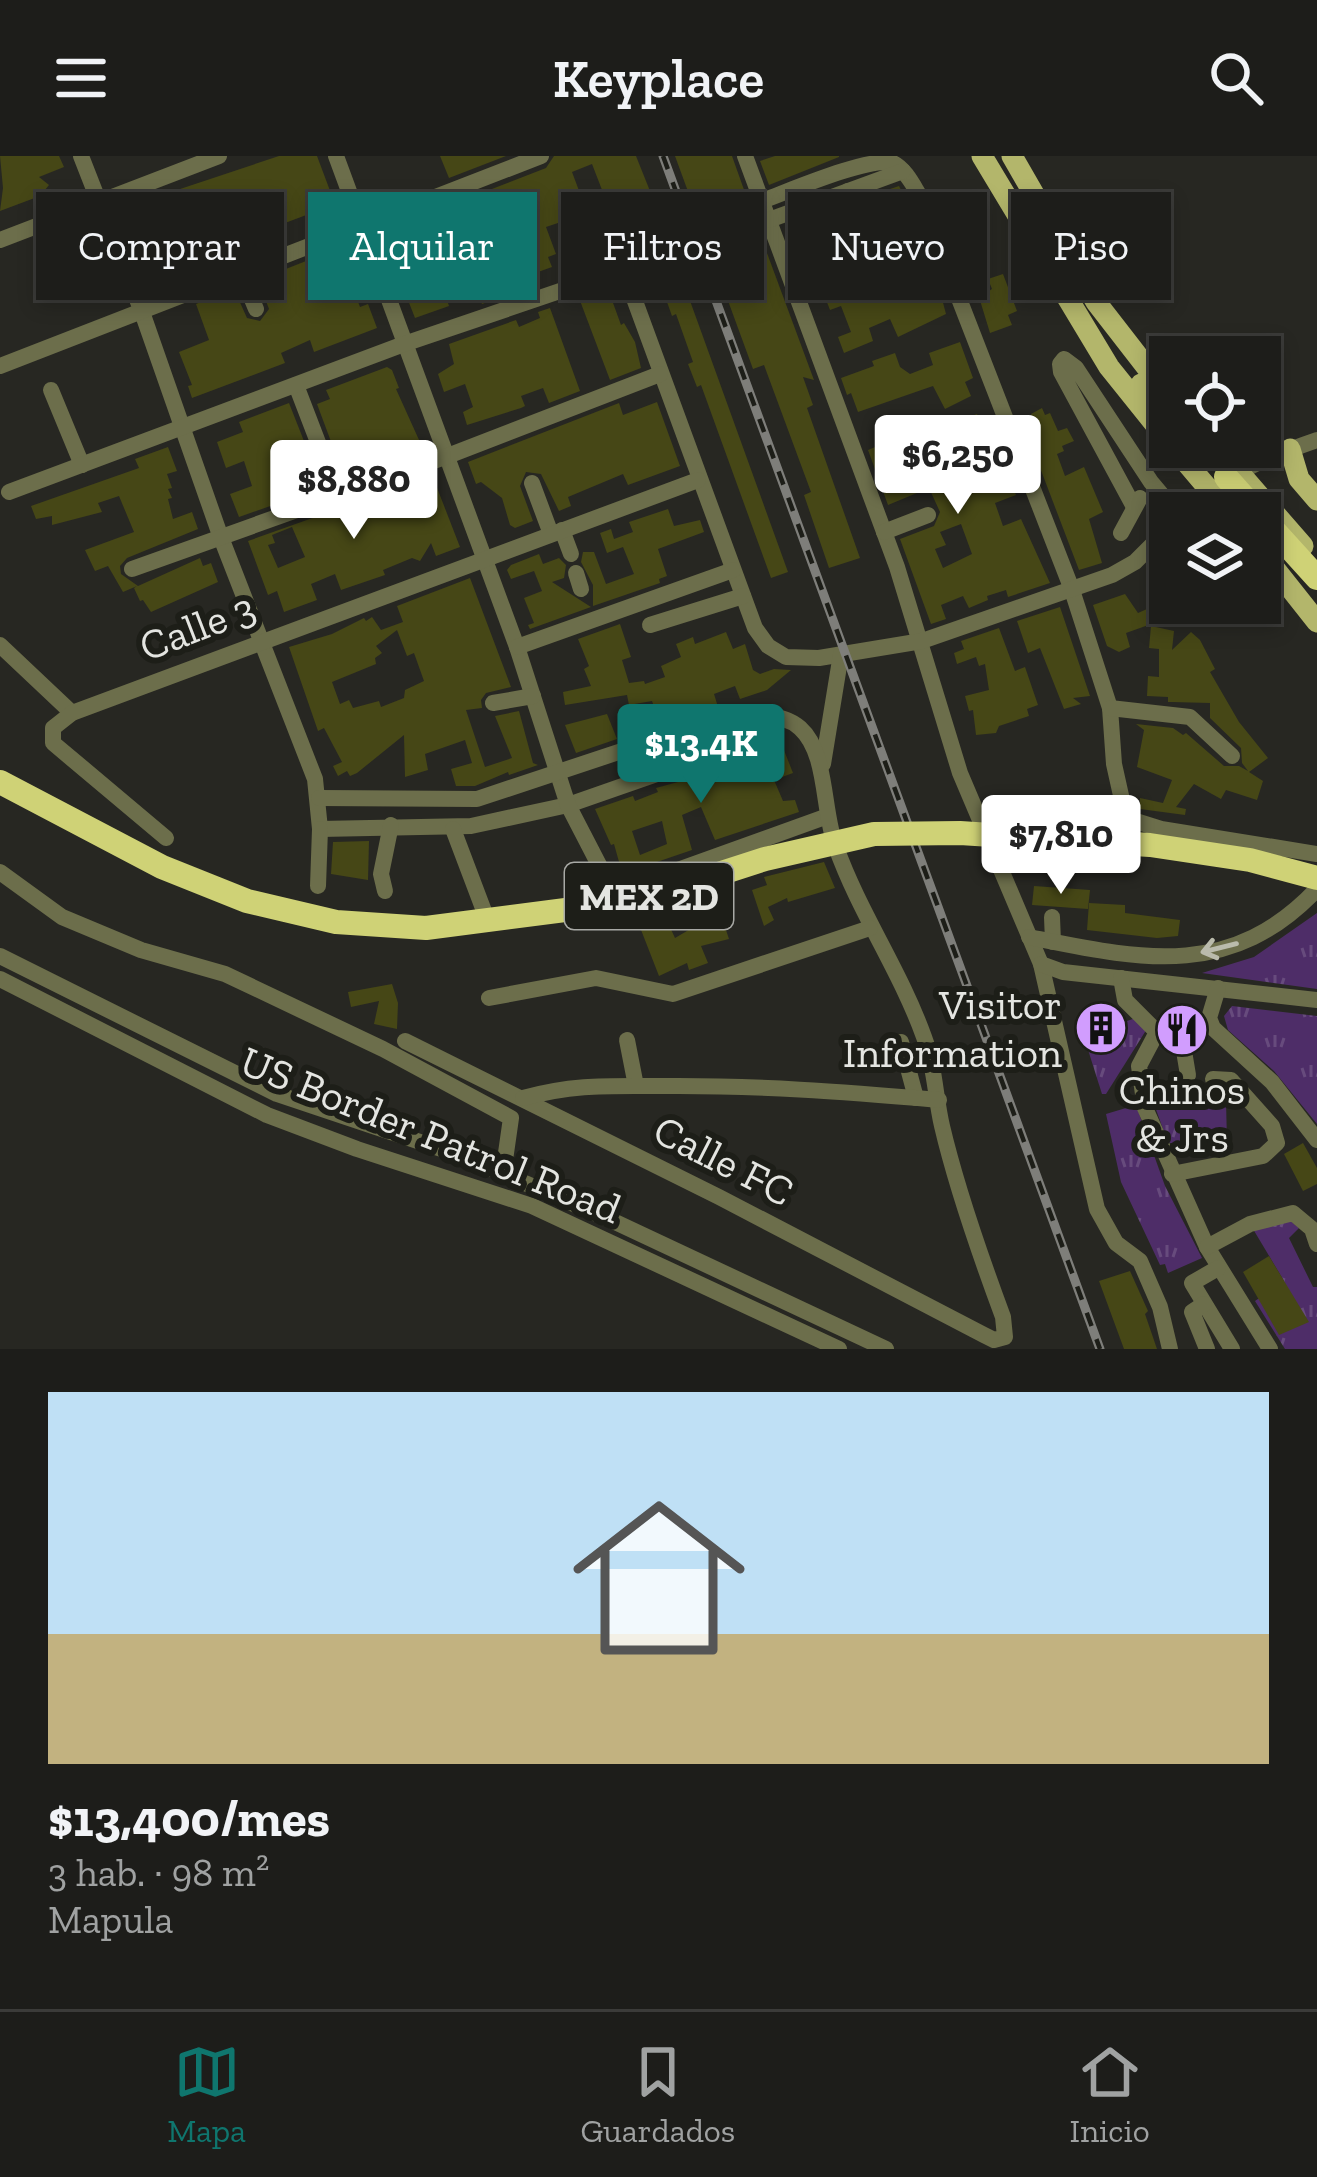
<!DOCTYPE html>
<html lang="es">
<meta charset="utf-8">
<style>
:root{--surface:#1d1d1a;--page:#2a2a27;--text:#f1f3f6;--muted:#a0a2a2;--line:#3b3b39;--accent:#0f766e}
body{margin:0;font-family:"Zilla Slab",serif;background:var(--page);color:var(--text);height:100vh;display:flex;flex-direction:column;font-size:45px;white-space:nowrap}
*{box-sizing:border-box;margin:0}
p{font-size:39px;color:var(--muted)}
.icon{flex:none;width:66px;height:66px;fill:none;stroke:currentColor;stroke-width:2;stroke-linecap:round;stroke-linejoin:round}
.map{position:relative;height:1193px;overflow:hidden}
.side{display:flex;flex-direction:column;background:var(--surface);flex:1}
.side>*{flex:none}
.hud{position:absolute;left:36px;top:36px;width:1245px;height:108px;display:flex;gap:24px}
.fabs{position:absolute;left:1149px;top:180px;display:grid;gap:24px}
.fabs a{display:grid;place-items:center;width:132px;height:132px;border-radius:0px;background:var(--surface);box-shadow:0 6px 18px #0003,0 0 0 3px var(--line);font-size:60px}
.price{position:absolute;translate:-50% -102px;padding:0 27px;border-radius:12px;background:#fff;color:#222;font-size:39px;line-height:78px;filter:drop-shadow(0 3px 6px #0008)}
.price::after{content:'';position:absolute;left:50%;top:72px;width:36px;height:27px;margin-left:-18px;background:inherit;clip-path:polygon(0 0,100% 0,50% 100%)}
.price.active{background:var(--accent);color:#fff}
ul{padding:0;list-style:none}
li{display:grid;align-content:center;gap:24px;height:636px;padding:0 48px}
li+li{border-top:3px solid var(--line)}
li span{display:grid;place-items:center;height:372px;border-radius:0px;color:#555}
li>.icon{margin-inline-start:auto}
span .icon{width:216px;height:216px;fill:#fffc;stroke-width:1}
li b{font-size:51px}
.pill{padding:0 42px;border-radius:0px;background:var(--surface);box-shadow:0 6px 18px #0003,0 0 0 3px var(--line);font-size:42px;line-height:108px}
.pill.active{background:var(--accent);color:#fff}
header{display:flex;justify-content:space-between;align-items:center;height:156px;padding:0 48px;background:var(--surface);font-size:54px;font-weight:600}
.menu{display:flex;justify-content:space-around;align-items:center;height:168px;border-top:3px solid var(--line);background:var(--surface);font-size:33px;color:var(--muted)}
.menu a{display:grid;justify-items:center;gap:6px}
.menu .active{color:var(--accent)}
.map>svg:first-child{display:block}
.grass{fill:url(#grass-tufts)}
.building{fill:#464716;fill-rule:evenodd}
.lines{fill:none;stroke-linecap:round;stroke-linejoin:round}
.minor{stroke:#6c6e4b;stroke-width:16}
.major{stroke:#b3b66b;stroke-width:21}
.highway{stroke:#cfd276;stroke-width:24}
.rail-casing{stroke:#7e7e7a;stroke-width:9}
.rail{stroke:#1d1e18;stroke-width:4.5;stroke-dasharray:14;stroke-linecap:butt}
.highway-bridge{stroke:#cfd276;stroke-width:24}
.oneway{stroke:#babbac}
.labels{text-anchor:middle;stroke-width:12;stroke-linejoin:round;paint-order:stroke}
.shield{fill:#1d1e18;stroke:#a8a9a5;stroke-width:3}
.shield-label{font-size:39px;font-weight:bold;fill:#e4e5e1}
.street-label{font-size:42px;fill:#e4e5e1;stroke:#1d1e18}
.poi-label{font-size:42px;fill:#e4e5e1;stroke:#1d1e18;text-anchor:end}
</style>
<header><svg class="icon" aria-label="menu" viewBox="0 0 24 24"><path d="M4 6h16M4 12h16M4 18h16"/></svg>Keyplace<svg class="icon" aria-label="search" viewBox="0 0 24 24"><circle cx="10" cy="10" r="6"/><path d="M15 15l6 6"/></svg></header>
<div class="map">
<svg width="1317" height="1193" viewBox="0 0 1317 1193">
<defs>
<pattern id="grass-tufts" width="24" height="20" patternUnits="userSpaceOnUse" patternTransform="scale(3)"><rect width="24" height="20" fill="#4e2d68"/><path d="M3 7l-1-3M5 7V3M7 7l1-3M15 17l-1-3M17 17v-4M19 17l1-3" fill="none" stroke="#674b7d"/></pattern>
</defs>
<rect width="100%" height="100%" fill="#272722"/>
<g class="grass">
<path d="M1317 757V833L1202 817 1254 801Z"/>
<path d="M1232 850 1317 860V968L1274 915 1228 874 1224 860Z"/>
<path d="M1138 861 1150 868 1106 938H1102L1084 881Z"/>
<path d="M1153 945H1226L1227 987H1168Z"/>
<path d="M1136 949 1165 1030 1202 1102 1168 1117 1165 1108 1160 1109 1121 1026 1106 958Z"/>
<path d="M1287 1062 1299 1072 1289 1082 1313 1131H1317V1193H1285L1255 1145 1284 1125 1253 1073Z"/>
</g>
<g class="building">
<path d="M0 0H59L64 11 39 21 49 29 40 40 0 55 3 32Z"/>
<path d="M279 0H317L341 64 316 74 309 58 285 67 280 70 283 78 275 81 278 88 236 105 227 81 209 88 199 59 173 68 185 97 206 89 214 113 155 136 143 105 151 102 143 80 133 83 124 58 126 51Z"/>
<path d="M440 0H506L449 22Z"/>
<path d="M554 0H636L666 75 625 91 622 84 574 98 569 84 628 59 624 47 609 52 592 8 572 16 584 48 579 54 559 47 564 65 546 71 556 98 548 101 552 111 527 120 524 111 516 114 511 99 479 111 491 145 482 148 475 131 446 141 449 150 415 162 397 116 406 112 391 72 546 12Z"/>
<path d="M675 0H732L748 45 733 50 743 76 757 70 814 224 803 221 813 249 807 252 860 402 829 412 804 339 811 336 764 209 753 213Z"/>
<path d="M775 0H839V1L769 29 760 5Z"/>
<path d="M899 30 912 56 909 75 921 122 936 120 946 158 898 181 890 163 869 172 873 185 844 197 838 181 851 176 841 150 830 154 823 136 818 138 810 122 894 89 890 74 897 72 884 35Z"/>
<path d="M344 90 345 94 340 96 360 151 368 148 377 172 314 196 310 184 281 197 285 207 192 242 188 230 192 229 179 196 209 184 196 148 234 133 247 162 260 165 269 153 258 124Z"/>
<path d="M676 106 788 416 771 422 701 229 697 231 688 208 693 206 676 158 672 160 657 118 661 116 659 112Z"/>
<path d="M1003 118 1017 155 1008 159 1012 169 990 177 979 141 992 133 988 123Z"/>
<path d="M608 133 621 169 624 167 635 186 641 212 610 224 579 142Z"/>
<path d="M550 152 580 235 549 247 543 232 521 240 525 250 521 252 467 269 463 256 473 251 465 228 444 236 438 218 454 208 449 188 516 164 519 171 540 162 538 156Z"/>
<path d="M960 186 973 222 965 226 971 240 945 253 933 230 858 256 851 237 847 239 841 222 874 210 872 205 895 197 900 211 910 218 933 209 929 197Z"/>
<path d="M387 211 392 214 399 232 396 233 424 295 318 333 316 327 297 333 299 340 239 361 230 338 252 330 244 305 226 312 217 286 243 276 239 266 289 247 313 308 321 314 330 313 336 299 317 248 330 243 326 234Z"/>
<path d="M657 246 680 310 628 329 623 318 568 341 571 350 559 355 541 318 526 316 520 330 533 365 515 372 510 369 502 342 481 326 476 328 468 306 619 247 623 259Z"/>
<path d="M1042 252 1045 259 1050 257 1058 275 1067 272 1074 285 1062 290 1064 295 1057 298 1065 320 1084 311 1103 356 1089 363 1102 407 1079 414 1026 275 1035 271 1031 258Z"/>
<path d="M977 258 996 302 982 308 994 325 1008 320 1016 339 995 347 1003 370 1021 363 1050 427 1008 441 1006 434 987 440 988 444 969 452 963 440 941 449 946 463 931 468 900 383 934 370 940 356 929 332 888 349 868 294 916 274 918 278ZM961 368 972 398 943 412 935 393 946 389 940 376Z"/>
<path d="M168 291 177 315 167 318 172 332 168 333 172 342 168 343 173 363 192 356 198 373 127 402 120 410 121 418 138 430 200 402 203 410 211 407 218 426 151 456 143 444 140 445 134 432 137 430 123 436 108 410 95 415 85 394 134 376 119 340 98 347 102 356 52 369V360L36 363 31 350 139 312 135 303Z"/>
<path d="M425 322 427 327 434 324 460 391 436 400 431 387 420 405 412 402 383 414 385 419 341 434 335 418 311 428 317 444 284 456 277 435 268 439 248 385ZM292 371 305 401 278 412 268 389 275 387 272 379Z"/>
<path d="M668 353 674 370 700 364 704 376 658 393 667 420 659 423 660 427 593 450V429L581 406 583 396H594L606 428 634 418 623 391 607 397 600 377 611 373 614 383 633 376 629 366Z"/>
<path d="M539 398 543 408 559 402 566 409 564 422 552 426 591 451 530 473 528 469 534 467 524 442 542 435 534 415 511 423 507 414 511 409Z"/>
<path d="M470 422 511 531 486 537 481 544 482 552 466 554 485 611 512 602 495 560 519 555 533 607 538 609 509 619 508 616 475 630H456L451 613 472 607 465 584 425 598 428 614 405 621 404 579 357 617 350 620 347 615 338 620 333 610 342 606 324 572 318 575 289 491 332 478 364 462 366 465 372 461 381 474 403 466 397 450ZM397 474 407 500 414 497 424 525 405 534 404 542 381 551 379 545 353 552 349 544 340 548 332 526 376 508 375 502 382 497 376 490Z"/>
<path d="M1125 438 1138 457 1147 453 1154 467 1126 477 1130 491 1119 496 1107 490 1093 449Z"/>
<path d="M1060 451 1090 540 1073 542 1081 548 1064 553 1040 492 1028 497 1017 465Z"/>
<path d="M620 468 631 501 622 504 629 527 644 525 645 528 665 521 661 510 681 501 676 488 693 481 695 488 726 476 733 493 745 488 753 514 760 518 774 513 791 514 767 534 740 543 735 530 714 538 718 551 675 564 673 556 658 562 652 545 629 549 627 539 565 549 563 536 591 530 584 513 589 510 578 483Z"/>
<path d="M1151 470 1174 475 1172 494 1191 476 1200 484 1215 513 1210 516 1239 566 1268 602 1249 616 1263 625 1257 644 1226 634 1221 643 1194 628 1176 651 1186 653 1185 659 1140 653V642L1163 647 1172 624 1137 611 1144 574 1136 568 1173 572 1183 579 1186 577 1224 610H1239L1248 615 1242 607 1241 592 1210 562V547L1172 546H1168V541L1147 540 1148 520 1159 521V493L1149 492Z"/>
<path d="M999 472 1015 515 1025 511 1038 549 1027 553 1029 560 999 570 996 577 976 579 973 554 969 555 965 540 989 534 985 508 979 510 976 501 957 508 954 497 964 493 961 485Z"/>
<path d="M607 558 617 583 576 597 565 569Z"/>
<path d="M776 574 793 617 774 624 783 645 795 644 799 656 715 684 701 651 682 659 692 694 648 709 647 706 623 720 614 688 611 689 595 653 633 640 635 645 658 636 656 632 711 617 710 613 742 596 752 583ZM662 665 667 688 640 699 632 675Z"/>
<path d="M369 685 368 724 331 718 333 686Z"/>
<path d="M824 706 835 732 788 746 787 742 768 751 774 764 764 770 752 734 767 729 764 721Z"/>
<path d="M1034 730 1090 734 1088 753 1032 749Z"/>
<path d="M1089 747 1125 749V757L1180 764 1178 780 1157 782 1087 774Z"/>
<path d="M720 756 729 783 701 790 708 807 689 814 687 807 659 820 636 761 646 759 649 769 668 767 675 782 704 765 701 762Z"/>
<path d="M392 828 398 847 397 873 374 868 379 845 351 851 348 836Z"/>
<path d="M1303 987 1317 1012V1028L1303 1035 1284 998Z"/>
<path d="M1269 1100 1309 1166 1279 1179 1243 1116Z"/>
<path d="M1130 1115 1148 1155 1145 1158 1157 1193H1124L1099 1125Z"/>
</g>
<g class="lines">
<g class="minor">
<path d="M81 0 142 156 220 379 315 623 320 673 471 670 568 649 717 597 735 585 754 560"/>
<path d="M336 0 517 491 568 649 612 734H622L825 661"/>
<path d="M745 0 897 411 960 617 1041 808 1097 1053 1116 1087 1140 1105 1160 1151 1170 1193"/>
<path d="M848 35 867 81"/>
<path d="M762 45C787 36 870 0 893 7 904 12 912 27 918 37L1071 431 1110 552 1114 608 1126 662 1161 673 1317 698"/>
<path d="M769 64 903 15"/>
<path d="M0 84 219 0"/>
<path d="M241 117 256 153"/>
<path d="M0 210 541 0"/>
<path d="M296 229 324 302"/>
<path d="M51 234 82 309"/>
<path d="M532 327 551 378"/>
<path d="M9 336 404 188 607 119 622 123 632 137 755 472 768 490 786 501 819 502 922 485 1112 419 1135 406 1170 371"/>
<path d="M1134 351 1061 216 1060 208 1064 203 1076 212 1151 326 1177 357"/>
<path d="M1184 357C1228 317 1262 303 1317 284"/>
<path d="M562 374 571 398"/>
<path d="M884 376 928 359"/>
<path d="M1121 377 1140 342"/>
<path d="M132 413 445 301 660 218"/>
<path d="M576 417 581 433"/>
<path d="M650 469 743 440"/>
<path d="M0 489 72 557"/>
<path d="M517 491 733 414"/>
<path d="M493 547 533 540"/>
<path d="M1110 552 1190 561 1232 600"/>
<path d="M823 608 841 498"/>
<path d="M319 642 477 643 712 565C738 560 778 552 800 572 828 597 822 655 836 691 860 758 900 814 924 881 935 910 935 940 942 970 957 1034 980 1099 1003 1161L1005 1181 994 1184 984 1179 719 1041 405 885"/>
<path d="M453 673 484 755"/>
<path d="M166 682 53 587V572L72 557 698 324"/>
<path d="M0 716 62 761 141 794 225 818 383 893 511 962 503 1018"/>
<path d="M318 730 320 673"/>
<path d="M385 735 381 718 391 669"/>
<path d="M1052 761 1053 786"/>
<path d="M1029 781C1139 803 1230 825 1317 733"/>
<path d="M0 800 277 938 462 1000 613 1065 886 1193"/>
<path d="M1041 808 1063 816 1317 844"/>
<path d="M1121 822 1125 844 1157 876 1139 910 1145 952 1207 1091 1270 1193"/>
<path d="M0 823 267 959 357 993 532 1050 839 1193"/>
<path d="M1218 832 1209 862 1213 872 1272 926 1317 984"/>
<path d="M489 842 596 822 673 838 870 772"/>
<path d="M1157 876 1184 895 1188 919"/>
<path d="M627 884 636 930"/>
<path d="M901 886 916 942"/>
<path d="M523 942C574 928 608 930 661 930 754 929 845 936 939 944"/>
<path d="M1172 1018 1263 1000 1277 987 1272 970 1231 924 1213 923"/>
<path d="M1207 1091 1250 1068 1293 1057 1312 1073 1317 1088"/>
<path d="M1218 1112 1192 1127 1232 1193"/>
<path d="M1204 1148 1192 1156 1207 1193"/>
</g>
<g class="major">
<path d="M982 0 1109 211 1170 287"/>
<path d="M1012 0 1096 146 1165 235"/>
<path d="M1141 228 1170 262"/>
<path d="M1260 290 1277 298"/>
<path d="M1173 291 1229 357"/>
<path d="M1217 291 1303 390"/>
<path d="M1290 293 1299 323 1317 344"/>
<path d="M1260 394 1317 466"/>
</g>
<g class="highway">
<path d="M1226 321 1258 357"/>
<path d="M1260 359 1317 422"/>
</g>
<g class="rail-casing">
<path id="rail" d="M663 0 1100 1193"/>
</g>
<use href="#rail" class="rail"/>
<path class="highway-bridge" d="M0 626 162 711 247 745 336 766 426 772 635 745 765 703 874 678 960 677 1150 689 1250 704 1317 722"/>
</g>
<defs><path id="oneway-shaft" d="M-6 0H5M1.5-3L5.5 0L1.5 3" fill="none" stroke-width="1.6" stroke-linecap="round" stroke-linejoin="round" transform="scale(3)"/></defs>
<use class="oneway" href="#oneway-shaft" transform="translate(1219 792) rotate(166)"/>
<defs>
<g id="building-disc" transform="scale(2.7)"><circle r="9.5" fill="#d19dfe" stroke="#1d1e18"/><path d="M-4-6H4V6H1V3H-1V6H-4ZM-2.5-4.3h1.7v1.8h-1.7ZM.8-4.3h1.7v1.8H.8ZM-2.5-1h1.7V.8h-1.7ZM.8-1h1.7V.8H.8Z" fill="#111"/></g>
<g id="restaurant-disc" transform="scale(2.7)"><circle r="9.5" fill="#d19dfe" stroke="#1d1e18"/><path d="M-5-6h1v4h1v-4h1v4h1v-4h1v5L-1.5 .5V6h-2V.5L-5-1ZM5-6V6H3V1.5H1.5Q1.5-4 5-6Z" fill="#111"/></g>
</defs>
<g fill-rule="evenodd">
<use href="#building-disc" x="1101" y="872"/>
<use href="#restaurant-disc" x="1182" y="874"/>
</g>
<g class="labels">
<rect class="shield" x="565" y="707" width="168" height="66" rx="9"/>
<g class="shield-label">
<text x="649" y="754">MEX 2D</text>
</g>
<g class="street-label">
<text transform="translate(197 470) rotate(-21)" y="15">Calle 3</text>
<text transform="translate(431 978) rotate(22)" y="15">US Border Patrol Road</text>
<text transform="translate(724 1004) rotate(27)" y="15">Calle FC</text>
</g>
<g class="poi-label">
<text x="1062" y="863">Visitor<tspan x="1062" dy="48">Information</tspan></text>
<text x="1182" y="948" text-anchor="middle">Chinos<tspan x="1182" dy="48">&amp; Jrs</tspan></text>
</g>
</g>
</svg>
<div class="fabs">
<a><svg class="icon" aria-label="locate" viewBox="0 0 24 24"><circle cx="12" cy="12" r="6"/><path d="M12 2v4M12 18v4M2 12h4M18 12h4"/></svg></a>
<a><svg class="icon" aria-label="layers" viewBox="0 0 24 24"><path d="M12 4l9 5-9 5-9-5zM3 14l9 5 9-5"/></svg></a>
</div>
<b class="price" style="left:958px;top:361px">$6,250</b>
<b class="price" style="left:354px;top:386px">$8,880</b>
<b class="price active" style="left:701px;top:650px">$13.4K</b>
<b class="price" style="left:1061px;top:741px">$7,810</b>
<div class="hud">
<a class="pill">Comprar</a>
<a class="pill active">Alquilar</a>
<a class="pill">Filtros</a>
<a class="pill">Nuevo</a>
<a class="pill">Piso</a>
</div>
</div>
<section class="side">
<ul>
<li><span style="background:linear-gradient(#bfe0f5 65%,#c2b280 0)"><svg class="icon" aria-label="home" viewBox="0 0 24 24"><path d="M3 11l9-7 9 7M6 9v11h12V9"/></svg></span><div><b>$13,400/mes</b><p>3 hab. · 98 m²</p><p>Mapula</p></div></li>
</ul>
</section>
<nav class="menu">
<a class="active"><svg class="icon" aria-label="map" viewBox="0 0 24 24"><path d="M3 6l6-2 6 2 6-2v14l-6 2-6-2-6 2zM9 4v14M15 6v14"/></svg>Mapa</a>
<a><svg class="icon" aria-label="saved" viewBox="0 0 24 24"><path d="M7 4h10v16l-5-4-5 4z"/></svg>Guardados</a>
<a><svg class="icon" aria-label="home" viewBox="0 0 24 24"><path d="M3 11l9-7 9 7M6 9v11h12V9"/></svg>Inicio</a>
</nav>
